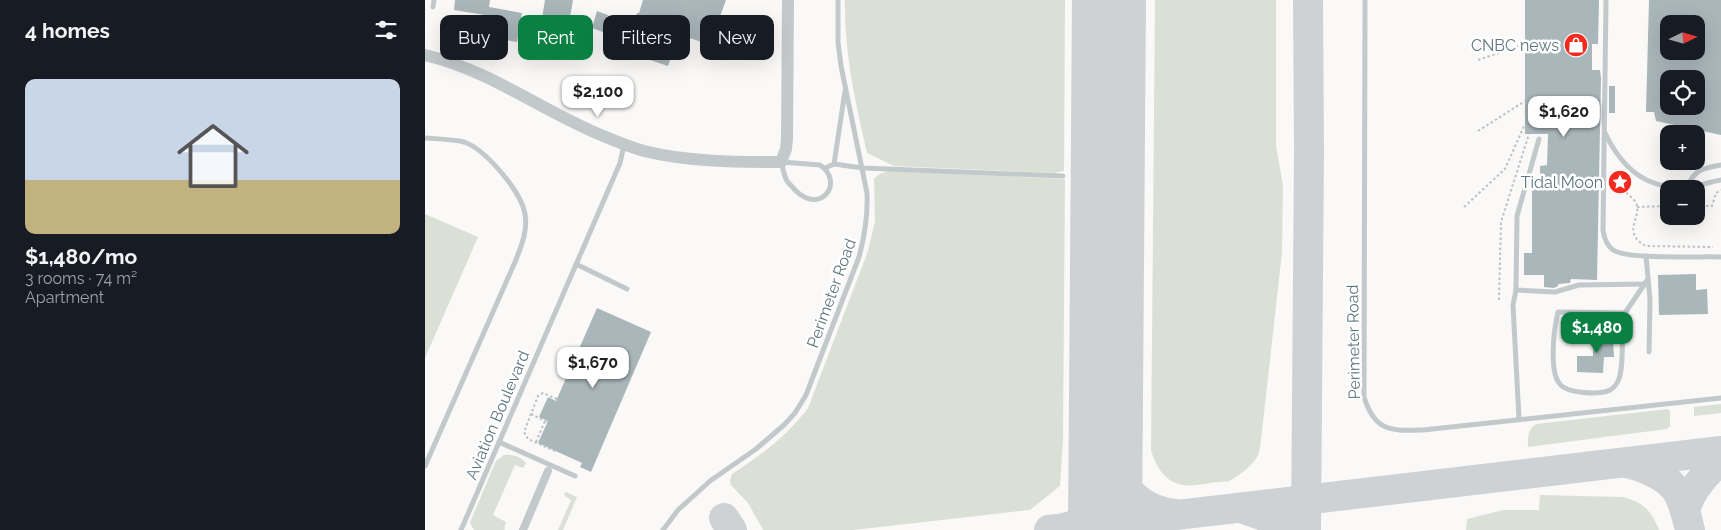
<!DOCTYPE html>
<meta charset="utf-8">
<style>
:root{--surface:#171b24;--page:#20242c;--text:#f1f3f6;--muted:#9ea1a6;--line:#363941;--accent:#0b8043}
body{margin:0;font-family:Raleway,sans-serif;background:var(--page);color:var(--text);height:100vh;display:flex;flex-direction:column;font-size:19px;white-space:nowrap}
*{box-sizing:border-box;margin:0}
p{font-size:16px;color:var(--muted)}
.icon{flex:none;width:28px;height:28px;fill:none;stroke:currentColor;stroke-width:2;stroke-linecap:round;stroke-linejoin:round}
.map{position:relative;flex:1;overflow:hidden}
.side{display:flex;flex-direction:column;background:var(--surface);width:425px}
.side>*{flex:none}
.hud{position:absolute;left:15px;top:15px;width:475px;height:45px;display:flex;gap:10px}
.needle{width:32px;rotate:85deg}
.tools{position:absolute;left:1235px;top:15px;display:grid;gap:10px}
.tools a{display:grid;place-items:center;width:45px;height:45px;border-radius:10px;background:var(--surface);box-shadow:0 5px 20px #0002;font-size:25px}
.price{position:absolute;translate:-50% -42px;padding:0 11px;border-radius:10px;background:#fff;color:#222;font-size:16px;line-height:32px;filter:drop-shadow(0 1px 2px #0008)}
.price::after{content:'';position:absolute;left:50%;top:30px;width:15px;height:11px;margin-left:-8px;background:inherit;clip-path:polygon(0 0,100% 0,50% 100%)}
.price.on{background:var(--accent);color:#fff}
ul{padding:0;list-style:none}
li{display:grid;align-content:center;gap:10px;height:265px;padding:0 25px}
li+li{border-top:1px solid var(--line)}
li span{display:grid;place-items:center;height:155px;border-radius:10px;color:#555}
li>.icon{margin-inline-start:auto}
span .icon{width:90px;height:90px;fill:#fffc;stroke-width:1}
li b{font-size:21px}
h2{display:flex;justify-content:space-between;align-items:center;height:60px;padding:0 25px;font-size:21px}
.tag{padding:0 18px;border-radius:10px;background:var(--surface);box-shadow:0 5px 20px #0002;font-size:18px;line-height:45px}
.tag.on{background:var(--accent);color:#fff}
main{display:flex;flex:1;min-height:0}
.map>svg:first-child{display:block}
.green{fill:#dbe0d6}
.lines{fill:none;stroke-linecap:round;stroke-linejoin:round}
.taxiway{stroke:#ced2d4;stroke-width:30}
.runway{stroke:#ced2d4;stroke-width:74}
.building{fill:#a9b6ba;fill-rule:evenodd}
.path{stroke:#bcc1c3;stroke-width:2;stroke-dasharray:2.5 2.5;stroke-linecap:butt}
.service{stroke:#c2c9cb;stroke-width:5}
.pedestrian{stroke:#c2c9cb;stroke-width:8}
.tertiary{stroke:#c2c9cb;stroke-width:12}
.labels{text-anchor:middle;stroke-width:5;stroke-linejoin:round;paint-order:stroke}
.poi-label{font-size:16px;fill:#5e767f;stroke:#fff;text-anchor:end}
.street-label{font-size:16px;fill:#5e767f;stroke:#fff}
</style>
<main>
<section class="side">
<h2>4 homes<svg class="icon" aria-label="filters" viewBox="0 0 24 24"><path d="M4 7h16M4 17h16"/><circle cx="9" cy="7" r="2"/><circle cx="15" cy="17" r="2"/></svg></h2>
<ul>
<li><span style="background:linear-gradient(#c9d6e8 65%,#c2b280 0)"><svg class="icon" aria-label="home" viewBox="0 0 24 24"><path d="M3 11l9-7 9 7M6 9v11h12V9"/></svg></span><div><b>$1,480/mo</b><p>3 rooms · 74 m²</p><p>Apartment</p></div></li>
</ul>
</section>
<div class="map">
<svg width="1296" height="530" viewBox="0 0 1296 530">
<rect width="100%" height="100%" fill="#faf9f7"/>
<g class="green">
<path d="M420 0H640L639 171 629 173 469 166 442 153C430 102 419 52 420 0Z"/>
<path d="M730 0H851V145L858 186 857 253 836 440C835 445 835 451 833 455 830 463 812 478 804 481 799 482 791 482 785 483 753 490 737 483 726 451Z"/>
<path d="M464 171 640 179 638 441 635 486 605 510 429 530H338L323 503 306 485 305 480 307 474C336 455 362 436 383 408L443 251 450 221 449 179 454 174Z"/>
<path d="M0 214 53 237 0 358Z"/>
<path d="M1296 404V413L1269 416V407Z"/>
<path d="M1243 409 1245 411V426L1242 429 1103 447C1103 436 1102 431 1111 424Z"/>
<path d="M79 455C87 454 97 457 101 463L98 468 90 465 68 515 81 522 79 529 81 530H49L45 523 46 520 71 461Z"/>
<path d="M141 492 152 497 138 530H133L146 500 140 496 139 493Z"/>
<path d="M1115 495 1198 497C1219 503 1226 510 1234 530H1041L1042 519 1078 510H1114Z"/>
</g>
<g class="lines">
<g class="taxiway">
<path d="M681 438C690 477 706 509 750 514"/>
<path d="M1200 463C1218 466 1244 477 1253 493 1259 504 1262 518 1265 530"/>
<path d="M816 508 839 516 859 530"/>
<path d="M1260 511C1265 490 1280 474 1296 460"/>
<path d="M299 518 307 530"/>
<path d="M642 527C670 522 678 498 681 474"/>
<path d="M624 530 1296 451"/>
<path d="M881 530 884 150 883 0"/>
</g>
<path class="runway" d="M680 530 684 0"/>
</g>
<g class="building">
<path d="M30 0H65L64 7 97 13 92 42 57 36 60 15 29 10Z"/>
<path d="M120 0H148L143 29 116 24Z"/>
<path d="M218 0H301L294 19 310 24 300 53 284 48 285 45 262 37 257 51 249 48 243 66 219 58 223 46 203 39 212 13H214Z"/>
<path d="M1100 0H1174L1173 44H1167V70H1175L1176 78 1172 280 1146 279 1145 283 1133 284V286L1129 288 1119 287V275H1099V253H1107V189H1115V166L1122 165 1123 134H1100Z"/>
<path d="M1224 0H1296V135L1231 121 1229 112H1221ZM1244 24H1271V51H1244ZM1244 79H1271V106H1244Z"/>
<path d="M172 11 183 15 178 32 167 28Z"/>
<rect x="1184" y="86" width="6" height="27"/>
<path d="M1271 274V290L1282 289 1283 314 1234 315 1233 275Z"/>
<path d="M172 308 226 332 166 472 155 467 157 463 113 443 123 421 114 417 123 397 131 401Z"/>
<path d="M1168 333H1186V340H1188L1189 357H1179L1178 373 1152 372V356H1168Z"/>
</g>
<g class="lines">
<g class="path">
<path d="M1053 60 1100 44"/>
<path d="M1053 131 1100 101"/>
<path d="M1187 191H1200C1203 195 1209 199 1211 203 1218 217 1195 232 1221 246L1288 247"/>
<path d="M1271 206H1287L1291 193 1296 190"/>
<path d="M1039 207 1080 169 1100 124"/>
<path d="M1212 207 1244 206"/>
<path d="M1074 300 1076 222 1104 134"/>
<path d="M132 399 118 393 113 396 99 432 103 439 132 452"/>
<path d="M106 414 122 422"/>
<path d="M111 442 120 421"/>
</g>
<g class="service">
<path d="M940 0 939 397C950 432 966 431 998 430L1296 398"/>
<path d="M1181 0 1178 230C1179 237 1181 245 1188 250 1204 260 1274 256 1296 257"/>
<path d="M8 7 9 0"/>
<path d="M1180 133C1197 168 1221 190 1262 187 1273 186 1285 182 1296 180"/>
<path d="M0 138C13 139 26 139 39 142 60 149 96 191 100 214 103 231 96 247 90 262L0 466"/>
<path d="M356 162 395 165C420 182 396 216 370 190 368 187 364 184 362 181 359 176 358 168 356 162Z"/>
<path d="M409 164 420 91"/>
<path d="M400 168 409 164 438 168 638 176"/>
<path d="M1262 187C1270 169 1278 168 1296 165"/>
<path d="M1221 256 1225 300 1224 352"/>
<path d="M151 264 202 289"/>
<path d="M1091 290 1130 292 1154 285 1220 284"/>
<path d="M1200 313C1195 332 1200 368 1193 381 1191 385 1189 388 1185 390 1175 395 1141 394 1134 383 1124 369 1129 328 1133 312L1200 313 1223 279"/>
<path d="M1094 419 1088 305 1091 290 1092 216 1114 139"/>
<path d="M74 442 150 476"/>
<path d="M36 530 195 163 199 145"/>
<path d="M238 530 253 510 285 481 331 449 359 425 370 413 381 395 434 257C440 235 443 215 442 193L416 66 413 42V0"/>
</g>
<path class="pedestrian" d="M98 530 123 471"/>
<path class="tertiary" d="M0 55C62 69 118 111 176 135 190 141 205 147 219 151 264 162 310 162 356 162L361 149 362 139 363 0"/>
</g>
<defs>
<g id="shop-disc" transform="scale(1.25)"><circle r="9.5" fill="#f32a1e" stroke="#fff"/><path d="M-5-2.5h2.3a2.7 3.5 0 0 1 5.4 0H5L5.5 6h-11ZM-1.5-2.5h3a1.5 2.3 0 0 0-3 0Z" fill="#fff"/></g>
<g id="sight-disc" transform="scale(1.25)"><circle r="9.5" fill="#f32a1e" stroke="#fff"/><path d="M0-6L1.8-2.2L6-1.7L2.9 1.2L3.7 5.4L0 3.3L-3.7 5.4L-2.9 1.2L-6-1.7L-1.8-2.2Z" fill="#fff"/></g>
</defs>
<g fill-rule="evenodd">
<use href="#shop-disc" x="1151" y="45"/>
<use href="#sight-disc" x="1195" y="182"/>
</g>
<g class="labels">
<g class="poi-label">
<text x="1134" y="51">CNBC news</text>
<text x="1178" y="188">Tidal Moon</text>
</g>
<g class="street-label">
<text transform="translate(406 293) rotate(-70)" y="6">Perimeter Road</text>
<text transform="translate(928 342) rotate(-91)" y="6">Perimeter Road</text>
<text transform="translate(72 415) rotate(-67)" y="6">Aviation Boulevard</text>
</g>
</g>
</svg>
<div class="tools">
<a><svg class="needle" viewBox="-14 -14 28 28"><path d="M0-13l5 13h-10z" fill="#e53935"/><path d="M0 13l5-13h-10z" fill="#9ea1a6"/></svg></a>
<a><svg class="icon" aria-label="locate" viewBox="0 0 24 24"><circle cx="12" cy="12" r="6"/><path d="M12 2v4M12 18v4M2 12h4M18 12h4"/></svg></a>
<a>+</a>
<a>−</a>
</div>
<b class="price" style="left:173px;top:118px">$2,100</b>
<b class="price" style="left:1139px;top:138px">$1,620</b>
<b class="price on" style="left:1172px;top:354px">$1,480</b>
<b class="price" style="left:168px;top:389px">$1,670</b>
<div class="hud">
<a class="tag">Buy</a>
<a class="tag on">Rent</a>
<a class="tag">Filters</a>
<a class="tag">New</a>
</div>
</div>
</main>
